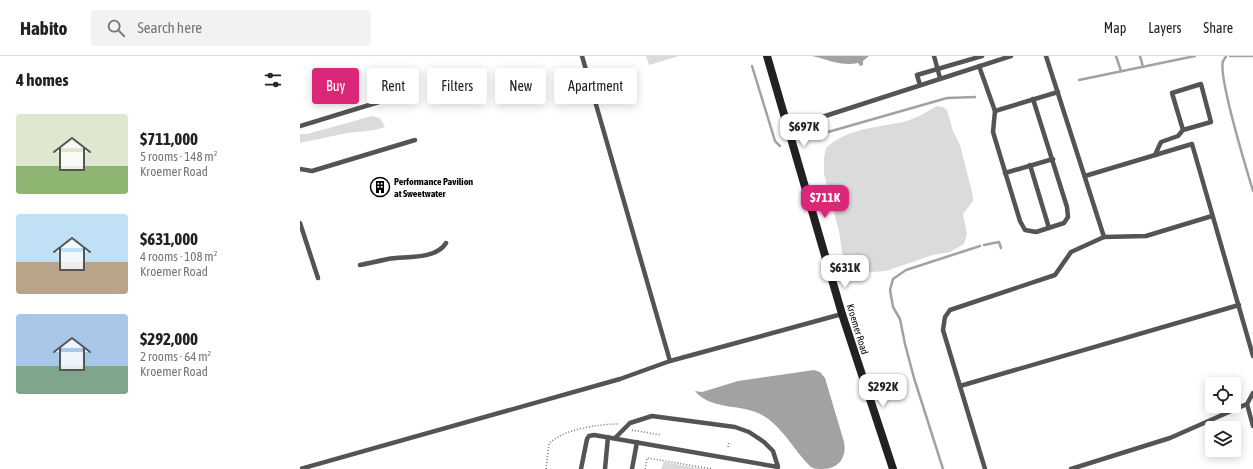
<!DOCTYPE html>
<meta charset="utf-8">
<style>
:root{--surface:#fff;--page:#f2f2f2;--text:#222;--muted:#767676;--line:#e0e0e0;--accent:#db2777}
body{margin:0;font-family:"Asap Condensed",sans-serif;background:var(--page);color:var(--text);height:100vh;display:flex;flex-direction:column;font-size:15px;white-space:nowrap}
*{box-sizing:border-box;margin:0}
p{font-size:13px;color:var(--muted)}
.icon{flex:none;width:22px;height:22px;fill:none;stroke:currentColor;stroke-width:2;stroke-linecap:round;stroke-linejoin:round}
.map{position:relative;flex:1;overflow:hidden}
.side{display:flex;flex-direction:column;background:var(--surface);width:300px}
.side>*{flex:none}
.banner{position:absolute;left:12px;top:12px;width:380px;height:36px;display:flex;gap:8px}
.controls{position:absolute;left:905px;top:321px;display:grid;gap:8px}
.controls a{display:grid;place-items:center;width:36px;height:36px;border-radius:4px;background:var(--surface);box-shadow:0 2px 10px #0003;font-size:20px}
.price{position:absolute;translate:-50% -34px;padding:0 9px;border-radius:8px;background:#fff;color:#222;font-size:13px;line-height:26px;filter:drop-shadow(0 1px 2px #0008)}
.price::after{content:'';position:absolute;left:50%;top:24px;width:12px;height:9px;margin-left:-6px;background:inherit;clip-path:polygon(0 0,100% 0,50% 100%)}
.price.current{background:var(--accent);color:#fff}
ul{padding:0;list-style:none}
li{display:flex;align-items:center;gap:12px;height:100px;padding:0 16px}
li span{display:grid;place-items:center;flex:none;width:112px;height:80px;border-radius:4px;color:#555}
li>.icon{margin-inline-start:auto}
span .icon{width:48px;height:48px;fill:#fffc;stroke-width:1}
li b{font-size:17px}
h2{display:flex;justify-content:space-between;align-items:center;height:48px;padding:0 16px;font-size:17px}
.chip{padding:0 14px;border-radius:4px;background:var(--surface);box-shadow:0 2px 10px #0003;font-size:14px;line-height:36px}
.chip.current{background:var(--accent);color:#fff}
header{display:flex;align-items:center;gap:24px;box-sizing:border-box;height:56px;padding:0 20px;background:var(--surface);border-bottom:1px solid var(--line)}
header strong{font-size:19px}
nav{display:flex;gap:22px;margin-inline-start:auto;font-size:14px}
.search{width:280px;height:36px;background:var(--page);display:flex;align-items:center;gap:10px;box-sizing:border-box;padding:0 14px;border-radius:4px;color:var(--muted);font-size:15px}
main{display:flex;flex:1;min-height:0}
.map>svg:first-child{display:block}
.green{fill:#dbdbdb}
.water{fill:#a2a2a2}
.lines{fill:none;stroke-linecap:round;stroke-linejoin:round}
.stream{stroke:#a2a2a2;stroke-width:2.5}
.path{stroke:#767676;stroke-width:1.5;stroke-dasharray:1 2;stroke-linecap:butt}
.lane{stroke:#545454;stroke-width:4.5}
.secondary{stroke:#212121;stroke-width:8}
.labels{text-anchor:middle;stroke-width:3;stroke-linejoin:round;paint-order:stroke}
.poi-label{font-size:10px;font-weight:bold;fill:#000;stroke:#fff;text-anchor:start}
.street-label{font-size:10px;fill:#000;stroke:#fff}
</style>
<header>
<strong>Habito</strong>
<div class="search"><svg class="icon" aria-label="search" viewBox="0 0 24 24"><circle cx="10" cy="10" r="6"/><path d="M15 15l6 6"/></svg>Search here</div>
<nav><a>Map</a><a>Layers</a><a>Share</a></nav>
</header>
<main>
<section class="side">
<h2>4 homes<svg class="icon" aria-label="filters" viewBox="0 0 24 24"><path d="M4 7h16M4 17h16"/><circle cx="9" cy="7" r="2"/><circle cx="15" cy="17" r="2"/></svg></h2>
<ul>
<li><span style="background:linear-gradient(#dfe7d0 65%,#8fb573 0)"><svg class="icon" aria-label="home" viewBox="0 0 24 24"><path d="M3 11l9-7 9 7M6 9v11h12V9"/></svg></span><div><b>$711,000</b><p>5 rooms · 148 m²</p><p>Kroemer Road</p></div></li>
<li><span style="background:linear-gradient(#bfe0f5 60%,#b9a48a 0)"><svg class="icon" aria-label="home" viewBox="0 0 24 24"><path d="M3 11l9-7 9 7M6 9v11h12V9"/></svg></span><div><b>$631,000</b><p>4 rooms · 108 m²</p><p>Kroemer Road</p></div></li>
<li><span style="background:linear-gradient(#a9c7e8 65%,#7fa58c 0)"><svg class="icon" aria-label="home" viewBox="0 0 24 24"><path d="M3 11l9-7 9 7M6 9v11h12V9"/></svg></span><div><b>$292,000</b><p>2 rooms · 64 m²</p><p>Kroemer Road</p></div></li>
</ul>
</section>
<div class="map">
<svg width="953" height="413" viewBox="0 0 953 413">
<rect width="100%" height="100%" fill="#fff"/>
<g class="green">
<path d="M346 0H379L349 9Z"/>
<path d="M637 50 643 51 647 54 653 75 660 89 673 140V145L663 158 667 178 664 188 650 196 633 199 586 215 571 216 555 214 550 210 542 196 539 175 524 118V102L526 92C545 73 578 71 603 66 615 63 627 56 637 50Z"/>
<path d="M72 60 80 62 85 71 75 74 47 77 0 87V78H7Z"/>
<path d="M364 406 406 413H361Z"/>
</g>
<g class="water">
<path d="M512 0H569L563 5V9L560 10 558 7C543 11 526 3 512 0Z"/>
<path d="M514 314 520 316 525 322 544 386C547 401 539 413 523 413 518 413 515 413 511 411 493 394 482 369 460 358 441 348 410 354 395 335L402 336 438 325Z"/>
</g>
<g class="lines">
<g class="stream">
<path d="M816 0 821 15"/>
<path d="M840 0 843 11"/>
<path d="M926 0C926 1 923 5 923 5 918 21 947 115 953 135"/>
<path d="M930 0H952"/>
<path d="M452 10 475 85 480 90"/>
<path d="M779 24 895 0"/>
<path d="M507 82 647 42 675 41"/>
<path d="M684 189 699 186 701 192"/>
<path d="M643 413 614 322 605 288 600 263 593 251 590 234 593 223 606 214 680 190"/>
</g>
<g class="path">
<path d="M332 374 361 379"/>
<path d="M428 391 429 386"/>
<path d="M246 413 249 388C262 373 300 368 319 368"/>
<path d="M345 413 347 402 413 413"/>
</g>
<g class="lane">
<path d="M282 0 370 305"/>
<path d="M634 0 640 22"/>
<path d="M679 10 695 55 693 76 720 165 725 174 736 176 764 167 768 161 767 151 733 43"/>
<path d="M620 29 617 19 682 0"/>
<path d="M695 55 758 36"/>
<path d="M0 70 102 39"/>
<path d="M488 72 711 0"/>
<path d="M855 99 861 86 878 80 883 74 872 37 901 28 911 66 883 74"/>
<path d="M730 109 749 172"/>
<path d="M0 113 12 115 115 84"/>
<path d="M705 117 753 103"/>
<path d="M785 120 892 88 953 300"/>
<path d="M0 167 18 222"/>
<path d="M804 181 846 180 912 160"/>
<path d="M60 209C70 207 79 205 88 203 105 200 136 204 146 187"/>
<path d="M660 330 939 249"/>
<path d="M947 348 953 370"/>
<path d="M0 413 320 323 370 305 542 258"/>
<path d="M281 413 287 383 289 380 294 379 478 411 473 395 464 386 449 376 435 371 352 360 330 367 315 382"/>
<path d="M305 413 308 381"/>
<path d="M332 413 337 386"/>
<path d="M685 413 643 274 645 261 650 254 755 219 771 196 804 181 746 0"/>
<path d="M771 413 870 382 947 348 953 337"/>
</g>
<path class="secondary" d="M467 0 542 258 593 413"/>
</g>
<defs>
<g id="building-ring" transform="scale(1)"><circle r="9.5" fill="#fff" stroke="#000" stroke-width="1.5"/><path d="M-4-6H4V6H1V3H-1V6H-4ZM-2.5-4.3h1.7v1.8h-1.7ZM.8-4.3h1.7v1.8H.8ZM-2.5-1h1.7V.8h-1.7ZM.8-1h1.7V.8H.8Z" fill="#000"/></g>
</defs>
<g fill-rule="evenodd">
<use href="#building-ring" x="80" y="131"/>
</g>
<g class="labels">
<g class="poi-label">
<text x="94" y="129">Performance Pavilion<tspan x="94" dy="12">at Sweetwater</tspan></text>
</g>
<g class="street-label">
<text transform="translate(558 273) rotate(73)" y="4">Kroemer Road</text>
</g>
</g>
</svg>
<div class="controls">
<a><svg class="icon" aria-label="locate" viewBox="0 0 24 24"><circle cx="12" cy="12" r="6"/><path d="M12 2v4M12 18v4M2 12h4M18 12h4"/></svg></a>
<a><svg class="icon" aria-label="layers" viewBox="0 0 24 24"><path d="M12 4l9 5-9 5-9-5zM3 14l9 5 9-5"/></svg></a>
</div>
<b class="price" style="left:504px;top:92px">$697K</b>
<b class="price current" style="left:525px;top:163px">$711K</b>
<b class="price" style="left:545px;top:233px">$631K</b>
<b class="price" style="left:583px;top:352px">$292K</b>
<div class="banner">
<a class="chip current">Buy</a>
<a class="chip">Rent</a>
<a class="chip">Filters</a>
<a class="chip">New</a>
<a class="chip">Apartment</a>
</div>
</div>
</main>
